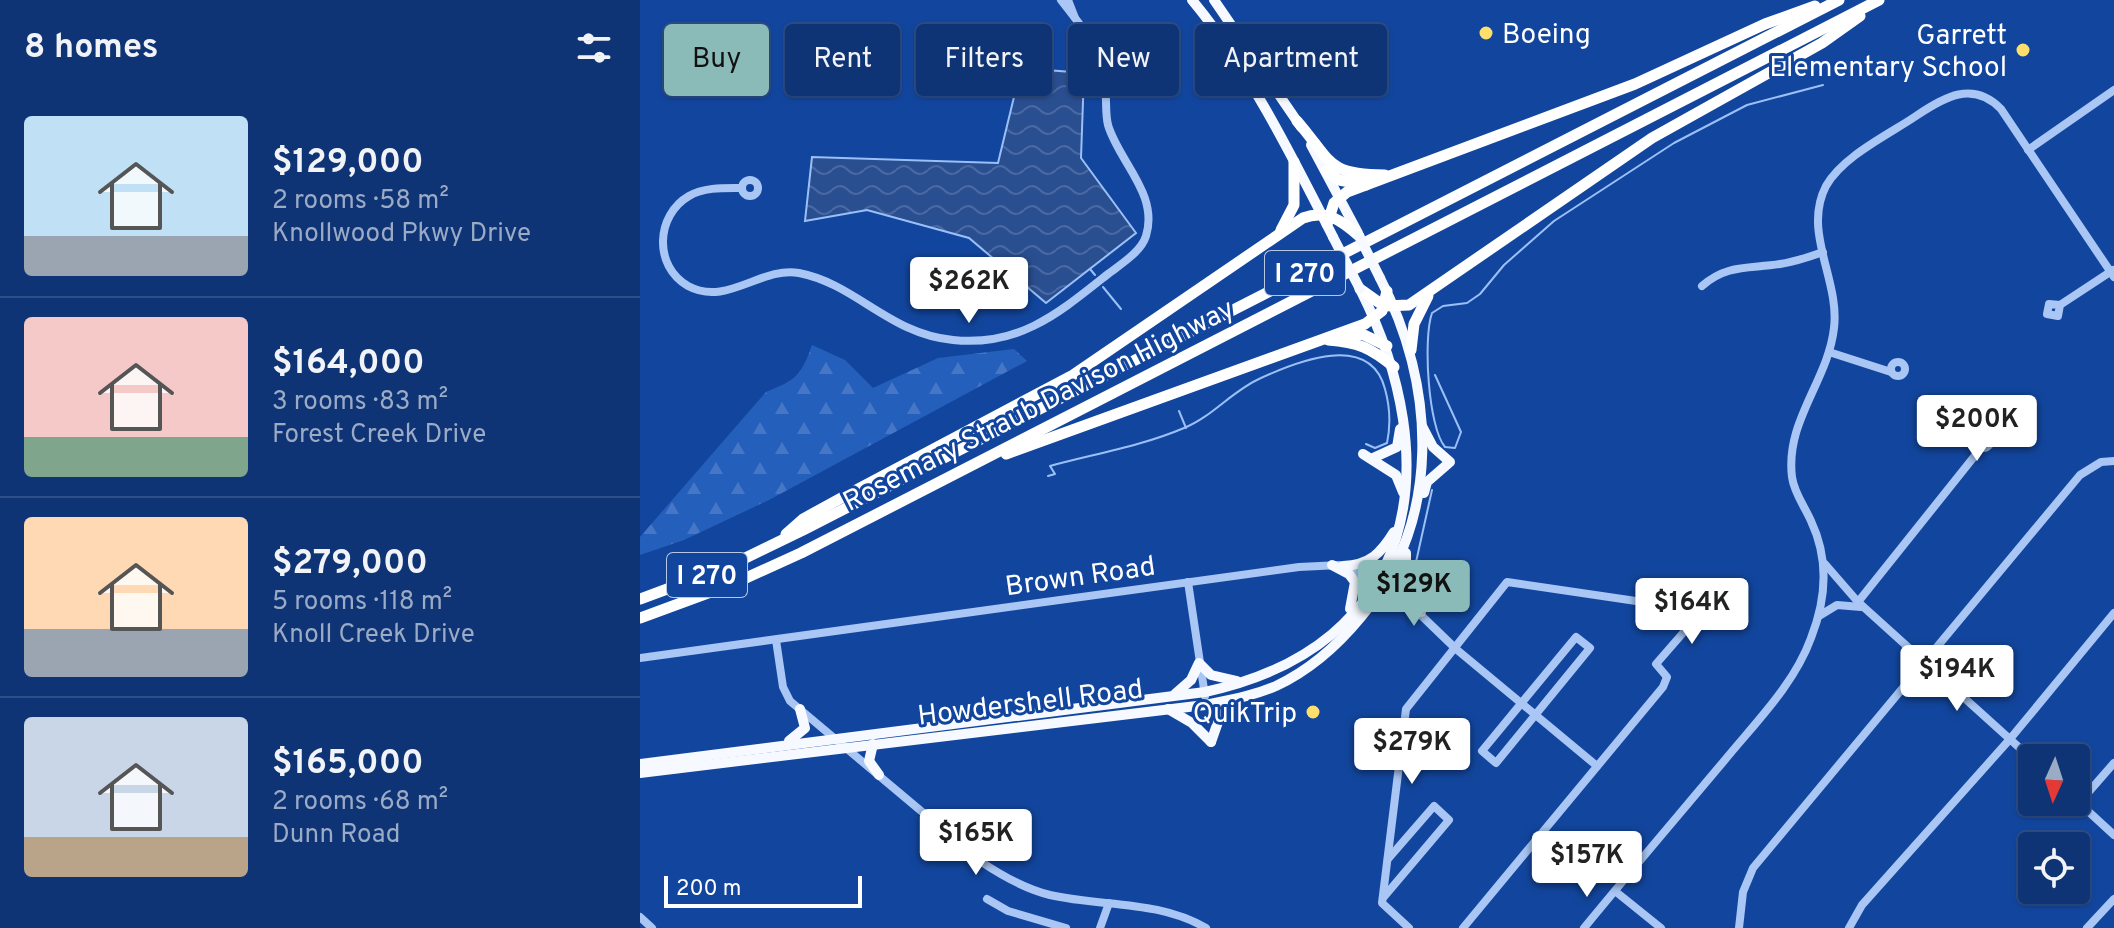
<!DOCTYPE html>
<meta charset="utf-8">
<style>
:root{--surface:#0e3476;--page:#1c3f7e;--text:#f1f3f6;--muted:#9baac5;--line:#2e4f88;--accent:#8bbbb9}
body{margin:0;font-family:Overpass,sans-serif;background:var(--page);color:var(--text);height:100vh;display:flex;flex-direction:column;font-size:30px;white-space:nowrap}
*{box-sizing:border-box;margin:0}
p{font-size:26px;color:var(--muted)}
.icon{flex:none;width:44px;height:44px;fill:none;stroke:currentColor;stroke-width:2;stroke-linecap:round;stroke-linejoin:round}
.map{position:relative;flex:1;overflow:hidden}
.drawer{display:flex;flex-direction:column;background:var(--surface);width:640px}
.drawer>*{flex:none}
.hud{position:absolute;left:24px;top:24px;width:760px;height:72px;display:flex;gap:16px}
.needle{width:52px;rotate:183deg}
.fabs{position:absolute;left:1378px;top:744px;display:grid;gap:16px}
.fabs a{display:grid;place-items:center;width:72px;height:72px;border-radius:8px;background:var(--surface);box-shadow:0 2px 6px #0004,0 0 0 2px var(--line);font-size:40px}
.scale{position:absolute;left:24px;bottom:20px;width:198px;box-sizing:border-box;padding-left:8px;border:4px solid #fff;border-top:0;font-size:22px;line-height:28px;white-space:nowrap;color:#fff;-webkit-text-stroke:6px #12469e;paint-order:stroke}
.price{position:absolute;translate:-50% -68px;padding:0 18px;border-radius:8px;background:#fff;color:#222;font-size:26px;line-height:52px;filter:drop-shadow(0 2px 4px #0008)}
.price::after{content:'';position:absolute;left:50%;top:48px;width:24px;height:18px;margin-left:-12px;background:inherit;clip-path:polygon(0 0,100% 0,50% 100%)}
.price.active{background:var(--accent);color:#111}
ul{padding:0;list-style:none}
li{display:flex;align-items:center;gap:24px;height:200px;padding:0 24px}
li+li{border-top:2px solid var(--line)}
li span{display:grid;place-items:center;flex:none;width:224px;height:160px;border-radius:8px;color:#555}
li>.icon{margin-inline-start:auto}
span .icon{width:96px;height:96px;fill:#fffc;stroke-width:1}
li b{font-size:34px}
h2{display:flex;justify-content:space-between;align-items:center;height:96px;padding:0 24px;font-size:34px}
.tag{padding:0 28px;border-radius:8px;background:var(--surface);box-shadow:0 2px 6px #0004,0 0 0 2px var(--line);font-size:28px;line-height:72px}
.tag.active{background:var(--accent);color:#111}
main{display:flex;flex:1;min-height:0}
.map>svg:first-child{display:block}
.forest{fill:url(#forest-firs)}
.water{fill:url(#water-waves);stroke:#9bc0f7;stroke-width:2}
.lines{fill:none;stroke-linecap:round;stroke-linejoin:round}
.stream{stroke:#9bc0f7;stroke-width:2}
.minor{stroke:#a9c6f4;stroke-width:8}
.major{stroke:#f6f9ff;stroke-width:10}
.highway{stroke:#fff;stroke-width:11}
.major-bridge{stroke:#f6f9ff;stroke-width:10}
.poi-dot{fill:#ffdf6c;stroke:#12469e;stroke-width:3}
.labels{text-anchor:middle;stroke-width:6;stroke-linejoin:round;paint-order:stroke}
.shield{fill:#12469e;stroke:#b8c8e2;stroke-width:2}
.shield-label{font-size:26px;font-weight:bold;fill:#fff}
.poi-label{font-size:28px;fill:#fff;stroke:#12469e;text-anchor:end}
.street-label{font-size:28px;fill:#fff;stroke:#12469e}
</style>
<main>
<section class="drawer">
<h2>8 homes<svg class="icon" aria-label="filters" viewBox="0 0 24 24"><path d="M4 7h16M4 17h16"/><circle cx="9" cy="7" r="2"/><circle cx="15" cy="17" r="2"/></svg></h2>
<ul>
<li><span style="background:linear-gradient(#bfe0f5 75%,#9aa5b1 0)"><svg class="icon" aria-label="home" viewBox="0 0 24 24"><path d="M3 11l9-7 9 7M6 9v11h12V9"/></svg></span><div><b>$129,000</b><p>2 rooms · 58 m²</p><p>Knollwood Pkwy Drive</p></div></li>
<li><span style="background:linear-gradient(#f6c9c9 75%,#7fa58c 0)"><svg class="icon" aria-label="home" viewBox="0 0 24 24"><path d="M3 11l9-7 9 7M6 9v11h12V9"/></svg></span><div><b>$164,000</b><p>3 rooms · 83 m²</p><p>Forest Creek Drive</p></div></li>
<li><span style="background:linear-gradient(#ffd9b3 70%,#9aa5b1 0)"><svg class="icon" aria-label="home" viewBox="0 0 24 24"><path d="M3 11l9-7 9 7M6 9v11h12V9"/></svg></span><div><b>$279,000</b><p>5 rooms · 118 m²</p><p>Knoll Creek Drive</p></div></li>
<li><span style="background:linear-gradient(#c9d6e8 75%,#b9a48a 0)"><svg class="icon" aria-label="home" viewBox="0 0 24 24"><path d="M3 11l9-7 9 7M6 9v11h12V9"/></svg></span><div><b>$165,000</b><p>2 rooms · 68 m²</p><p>Dunn Road</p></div></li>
</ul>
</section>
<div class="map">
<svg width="1474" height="928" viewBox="0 0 1474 928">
<defs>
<pattern id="forest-firs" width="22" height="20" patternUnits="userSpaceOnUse" patternTransform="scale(2)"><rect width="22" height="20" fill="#255fbc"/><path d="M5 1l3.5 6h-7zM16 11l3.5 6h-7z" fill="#4677c6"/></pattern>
<pattern id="water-waves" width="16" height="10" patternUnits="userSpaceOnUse" patternTransform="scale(2)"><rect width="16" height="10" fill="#2a4f91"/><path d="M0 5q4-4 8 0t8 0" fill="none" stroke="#4a69a2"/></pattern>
</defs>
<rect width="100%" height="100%" fill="#12469e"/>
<path class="forest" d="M172 345 205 360 233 388 298 358 374 349 387 361 129 500 44 540 0 555V537L126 392C156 380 161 376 172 345Z"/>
<path class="water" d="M381 68 444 73 441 158 496 233 406 303 329 238 227 210 165 221 172 157 358 163Z"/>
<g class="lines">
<g class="stream">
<path d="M450 269 455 275"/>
<path d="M463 287 481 309"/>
<path d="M795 375 821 432 815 448 805 447C788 427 783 338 792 313L803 306 827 303 840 294 864 265 914 221 1034 143 1107 105 1183 85"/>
<path d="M539 411 546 428"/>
<path d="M408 476 415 474 410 466C454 454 502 446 544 428 572 417 593 390 621 378 658 361 730 332 745 389 750 407 751 424 747 443L735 448 726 444"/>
<path d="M783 594 774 571 792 490"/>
</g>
<g class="minor">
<path d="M421 0 435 18 428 0"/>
<path d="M1388 150 1474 90"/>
<circle cx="110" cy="188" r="8"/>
<path d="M102 188C85 188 64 187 49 196 16 215 13 266 48 286 87 307 121 266 159 273 216 284 249 334 313 340 380 347 420 312 468 274 481 264 501 252 506 236 519 194 479 162 468 125 465 113 467 100 465 89 462 61 452 39 435 18"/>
<path d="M1062 286C1087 264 1109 269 1140 264 1154 262 1169 257 1183 252"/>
<path d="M1420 305 1418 316 1407 314 1409 304 1420 305 1473 270"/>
<path d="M1189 352 1251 372"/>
<circle cx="1258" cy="369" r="7"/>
<circle cx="1343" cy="440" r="8"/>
<path d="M1185 564 1218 602 1392 759"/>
<path d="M548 582 565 696"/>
<path d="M1218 602 1341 448"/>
<path d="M1179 616 1197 605 1221 607"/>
<path d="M936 637 950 648 856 763 842 751Z"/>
<path d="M136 640 143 687 150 701 343 863C364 877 386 889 410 895 463 907 518 900 566 928"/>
<path d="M0 658 659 567 700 565 758 593 816 649 957 766"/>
<path d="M1437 801 1474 835"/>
<path d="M1439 803 1474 763"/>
<path d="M975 891 1021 928"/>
<path d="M743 898 809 820 794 806 748 859"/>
<path d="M347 899 368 911 426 928"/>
<path d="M0 917 12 928"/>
<path d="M460 928 469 903"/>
<path d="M769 928 742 903 766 709 867 582 1057 610 1056 618 1016 664 1027 677 1023 687 823 928"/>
<path d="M944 928C990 872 1037 817 1084 761 1115 723 1154 685 1171 638 1186 600 1189 559 1171 521 1165 507 1154 493 1152 477 1145 421 1188 381 1194 328 1200 280 1162 232 1186 186 1203 156 1248 135 1276 116 1304 97 1333 80 1361 109L1474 277"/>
<path d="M1099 928 1103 892 1113 868 1440 475 1461 462 1474 461"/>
<path d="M1209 928 1222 905 1370 739 1474 613"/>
<path d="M1447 928 1474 899"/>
</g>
<g class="major">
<path d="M552 0C606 64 655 162 693 237"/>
<path d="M574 0 661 127"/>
<path d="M671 145 718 233"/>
<path d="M782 426 793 447 810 462 787 482 784 493"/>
<path d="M723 454 756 475 763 492"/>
<path d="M733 458 757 447 760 429"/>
<path d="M766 553V576L781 612"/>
<path d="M692 565 709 574 715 582 710 609"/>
<path d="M703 566C730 565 741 553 754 532"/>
<path d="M535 694 551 680 559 663 571 675 597 681"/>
<path d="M528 709 552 723 571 742"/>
<path d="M149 741 165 728 160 709"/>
<path d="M571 742 579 719 595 700"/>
<path d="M233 744 229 761 239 775"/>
<path d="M0 764 565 692C779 646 808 464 720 289"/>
<path d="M0 773 565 705C589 700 613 696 636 686 670 670 698 645 721 617 803 520 796 387 740 278"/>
</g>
<g class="highway">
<path d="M657 121C693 163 686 174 745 175"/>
<path d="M686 171 699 180 726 185"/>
<path d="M687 224 694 203 707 192 995 84 1125 24 1175 6"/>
<path d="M641 230 654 205V162"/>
<path d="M720 289 744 306 769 305 1012 138 1182 43 1220 16"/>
<path d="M705 333 724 335 747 346"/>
<path d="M688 340C718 342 731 348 754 367"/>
<path d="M771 350 774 324 788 296"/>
<path d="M366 454 725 324 742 311 747 291"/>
<path d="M146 534 163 519 203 497 433 375 663 218C687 209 702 221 719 236"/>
<path d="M0 599 89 566 165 529 1199 0"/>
<path d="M0 618 95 583 161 553 1239 0"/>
</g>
<g class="major-bridge">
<path d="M719 236 740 278"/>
<path d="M693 237 720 289"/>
</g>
</g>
<g class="poi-dot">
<circle cx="846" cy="33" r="8"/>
<circle cx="1383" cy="50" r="8"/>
<circle cx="673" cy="712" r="8"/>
</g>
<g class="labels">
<g class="shield">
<rect x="625" y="251" width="80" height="44" rx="6"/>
<rect x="27" y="553" width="80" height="44" rx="6"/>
</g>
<g class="shield-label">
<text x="665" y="282">I 270</text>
<text x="67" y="584">I 270</text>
</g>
<g class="poi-label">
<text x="862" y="43" text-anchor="start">Boeing</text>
<text x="1367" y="44">Garrett<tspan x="1367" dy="32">Elementary School</tspan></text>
<text x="657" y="722">QuikTrip</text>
</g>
<g class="street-label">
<text transform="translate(398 404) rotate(-27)" y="10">Rosemary Straub Davison Highway</text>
<text transform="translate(440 575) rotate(-8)" y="10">Brown Road</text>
<text transform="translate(390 701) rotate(-7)" y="10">Howdershell Road</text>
</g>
</g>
</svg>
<div class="fabs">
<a><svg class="needle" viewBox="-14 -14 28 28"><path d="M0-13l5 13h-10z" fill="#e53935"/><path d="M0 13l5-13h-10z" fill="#9baac5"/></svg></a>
<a><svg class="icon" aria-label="locate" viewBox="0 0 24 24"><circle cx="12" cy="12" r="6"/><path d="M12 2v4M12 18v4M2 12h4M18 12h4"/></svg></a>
</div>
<div class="scale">200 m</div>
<b class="price" style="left:329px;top:325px">$262K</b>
<b class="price" style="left:1337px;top:463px">$200K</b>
<b class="price active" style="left:774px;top:628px">$129K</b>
<b class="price" style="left:1052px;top:646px">$164K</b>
<b class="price" style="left:1317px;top:713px">$194K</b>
<b class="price" style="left:772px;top:786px">$279K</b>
<b class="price" style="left:336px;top:877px">$165K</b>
<b class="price" style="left:947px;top:899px">$157K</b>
<div class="hud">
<a class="tag active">Buy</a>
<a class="tag">Rent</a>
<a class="tag">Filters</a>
<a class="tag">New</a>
<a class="tag">Apartment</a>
</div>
</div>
</main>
